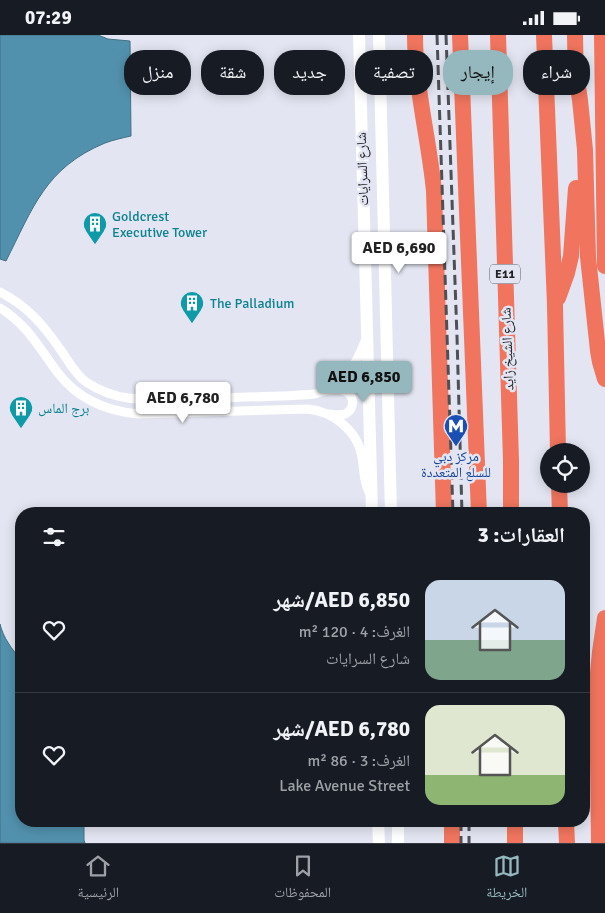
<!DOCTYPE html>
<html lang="ar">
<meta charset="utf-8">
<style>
:root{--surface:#171b24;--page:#20242c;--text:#f1f3f6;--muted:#9ea1a6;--line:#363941;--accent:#95b7be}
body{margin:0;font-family:Signika,"Noto Naskh Arabic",sans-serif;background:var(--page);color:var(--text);direction:rtl;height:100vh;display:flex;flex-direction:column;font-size:19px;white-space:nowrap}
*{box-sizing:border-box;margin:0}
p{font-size:16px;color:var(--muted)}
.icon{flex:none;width:28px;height:28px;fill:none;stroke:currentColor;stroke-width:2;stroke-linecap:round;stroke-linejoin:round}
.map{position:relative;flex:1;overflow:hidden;direction:ltr}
.sheet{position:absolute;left:15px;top:472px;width:575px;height:320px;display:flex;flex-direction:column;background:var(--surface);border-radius:20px;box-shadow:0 2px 12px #0003;direction:rtl}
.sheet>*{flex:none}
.guide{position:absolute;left:15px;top:15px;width:575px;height:45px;direction:rtl;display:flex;gap:10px}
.fabs{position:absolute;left:540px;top:408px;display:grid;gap:10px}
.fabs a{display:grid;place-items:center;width:50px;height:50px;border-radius:50%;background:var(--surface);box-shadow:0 2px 12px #0003;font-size:25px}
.price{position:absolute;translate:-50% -42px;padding:0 11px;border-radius:5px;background:#fff;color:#222;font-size:16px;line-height:32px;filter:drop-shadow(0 1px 2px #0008)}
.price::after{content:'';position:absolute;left:50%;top:30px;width:15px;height:11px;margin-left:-8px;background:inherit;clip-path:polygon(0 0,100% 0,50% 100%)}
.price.on{background:var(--accent);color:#111}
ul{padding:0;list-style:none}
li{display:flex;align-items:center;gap:15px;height:125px;padding:0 25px}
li+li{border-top:1px solid var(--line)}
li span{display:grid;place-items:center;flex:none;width:140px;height:100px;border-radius:15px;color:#555}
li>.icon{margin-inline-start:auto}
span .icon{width:60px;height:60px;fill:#fffc;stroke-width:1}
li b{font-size:21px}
h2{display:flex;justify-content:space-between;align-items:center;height:60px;padding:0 25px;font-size:21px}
.tag{padding:0 18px;border-radius:20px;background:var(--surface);box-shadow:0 2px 12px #0003;font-size:18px;line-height:45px}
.tag.on{background:var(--accent);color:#111}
.status{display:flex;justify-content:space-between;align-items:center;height:35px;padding:0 25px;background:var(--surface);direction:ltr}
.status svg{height:14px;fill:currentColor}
.tabs{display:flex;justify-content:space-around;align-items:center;height:70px;border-top:1px solid var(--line);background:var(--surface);font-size:14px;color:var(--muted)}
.tabs a{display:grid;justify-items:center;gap:2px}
.tabs .on{color:var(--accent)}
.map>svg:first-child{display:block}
.water{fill:#5291ad;stroke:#437084}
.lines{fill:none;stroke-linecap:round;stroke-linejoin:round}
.street{stroke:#fff;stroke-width:9}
.secondary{stroke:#fff;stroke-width:12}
.highway{stroke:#f1755e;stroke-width:16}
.rail{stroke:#4e5056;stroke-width:3;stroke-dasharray:10 5;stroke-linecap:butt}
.labels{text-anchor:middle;stroke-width:5;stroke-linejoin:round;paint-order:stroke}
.shield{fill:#e3e6f2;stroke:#5b5d63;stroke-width:1}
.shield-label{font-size:12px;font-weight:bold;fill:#212226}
.street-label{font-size:14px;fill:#212226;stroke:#e3e6f2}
.culture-label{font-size:14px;fill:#0d838f;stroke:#e3e6f2;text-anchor:start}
.transit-label{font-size:14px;fill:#164399;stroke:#e3e6f2}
</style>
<div class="status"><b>07:29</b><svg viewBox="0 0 49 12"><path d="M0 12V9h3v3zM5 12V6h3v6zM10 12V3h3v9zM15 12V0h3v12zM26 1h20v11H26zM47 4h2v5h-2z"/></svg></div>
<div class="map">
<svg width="605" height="808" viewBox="0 0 605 808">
<rect width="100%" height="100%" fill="#e3e6f2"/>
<g class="water">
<path d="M0 0H98L108 4 130 6 131 101C122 103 113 105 105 108 45 133 33 173 6 226L0 224Z"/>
<path d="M0 589C3 602 12 615 21 624V786H84V805L85 808H0Z"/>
</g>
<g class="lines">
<g class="street">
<path d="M0 257C28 272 42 288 60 314 68 325 74 338 86 347 98 355 113 361 128 363 154 366 182 364 208 363 244 362 280 362 315 359 343 352 355 332 365 306"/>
<path d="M0 273C27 289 40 314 58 338 78 364 106 376 138 379L307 374C333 376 358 396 362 422 364 434 363 446 369 457"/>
<path d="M329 379C334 379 340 381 345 379 355 374 355 360 345 356 340 354 334 354 329 355"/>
</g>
<g class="secondary">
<path d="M359 0 372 479"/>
<path d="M379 0 391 479"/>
<path d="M378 786 379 808"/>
<path d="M398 786V808"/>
</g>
<g class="highway">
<path d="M415 0C415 53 429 104 434 156L444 479"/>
<path d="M460 0 479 479"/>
<path d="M498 0 511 426V479"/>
<path d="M544 0 555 270 558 416"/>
<path d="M575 0 576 51"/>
<path d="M602 0 605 231"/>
<path d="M576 39 580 65 585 115 588 222 598 316 600 327 605 344"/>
<path d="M558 263 567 238 571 221 576 153"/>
<path d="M559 449 560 479"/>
<path d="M452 786V808"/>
<path d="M515 786V808"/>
<path d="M566 786 567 808"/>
<path d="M599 808 597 648 600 617 605 583"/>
</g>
<g class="rail">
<path d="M437 0 453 479"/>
<path d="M446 0 457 302 462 479"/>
<path d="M461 786V808"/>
<path d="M469 786V808"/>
</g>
</g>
<defs>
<g id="building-pin" transform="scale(1.25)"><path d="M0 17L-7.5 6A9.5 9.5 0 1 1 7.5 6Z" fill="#0f9aa8" stroke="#e3e6f2"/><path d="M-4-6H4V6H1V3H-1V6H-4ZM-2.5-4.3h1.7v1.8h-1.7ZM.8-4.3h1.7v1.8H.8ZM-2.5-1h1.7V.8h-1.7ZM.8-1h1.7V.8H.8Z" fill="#fff"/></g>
<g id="metro-pin" transform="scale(1.25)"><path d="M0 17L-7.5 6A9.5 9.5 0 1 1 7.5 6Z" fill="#1a4fb4" stroke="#e3e6f2"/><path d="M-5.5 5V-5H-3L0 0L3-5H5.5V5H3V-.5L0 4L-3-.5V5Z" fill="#fff"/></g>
</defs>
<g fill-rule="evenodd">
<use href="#building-pin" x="95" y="189"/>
<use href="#building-pin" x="192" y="268"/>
<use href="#building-pin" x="21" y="373"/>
<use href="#metro-pin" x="456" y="391"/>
</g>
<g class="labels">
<rect class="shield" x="490" y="229.5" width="30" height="19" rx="4"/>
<g class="shield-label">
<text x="505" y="243">E11</text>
</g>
<g class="street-label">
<text transform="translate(362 134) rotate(-92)" y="5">شارع السرايات</text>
<text transform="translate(507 314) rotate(-92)" y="5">شارع الشيخ زايد</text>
</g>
<g class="culture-label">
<text x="112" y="186">Goldcrest<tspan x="112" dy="16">Executive Tower</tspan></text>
<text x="210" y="273">The Palladium</text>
<text x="38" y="378">برج الماس</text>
</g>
<g class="transit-label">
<text x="456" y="426">مركز دبي<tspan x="456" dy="16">للسلع المتعددة</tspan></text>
</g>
</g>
</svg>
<div class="fabs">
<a><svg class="icon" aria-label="locate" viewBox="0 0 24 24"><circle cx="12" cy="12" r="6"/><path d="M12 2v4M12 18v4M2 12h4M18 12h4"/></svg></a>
</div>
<b class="price" style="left:399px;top:239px">AED 6,690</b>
<b class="price on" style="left:364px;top:368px">AED 6,850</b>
<b class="price" style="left:183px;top:389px">AED 6,780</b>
<div class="guide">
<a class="tag">شراء</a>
<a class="tag on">إيجار</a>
<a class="tag">تصفية</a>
<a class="tag">جديد</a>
<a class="tag">شقة</a>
<a class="tag">منزل</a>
</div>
<section class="sheet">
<h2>العقارات: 3<svg class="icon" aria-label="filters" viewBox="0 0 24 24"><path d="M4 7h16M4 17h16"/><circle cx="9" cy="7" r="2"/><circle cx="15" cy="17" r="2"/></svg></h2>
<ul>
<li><span style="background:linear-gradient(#c9d6e8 60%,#7fa58c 0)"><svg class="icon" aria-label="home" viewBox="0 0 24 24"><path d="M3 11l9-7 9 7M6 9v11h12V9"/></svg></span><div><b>AED 6,850/شهر</b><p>الغرف: 4 · 120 m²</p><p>شارع السرايات</p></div><svg class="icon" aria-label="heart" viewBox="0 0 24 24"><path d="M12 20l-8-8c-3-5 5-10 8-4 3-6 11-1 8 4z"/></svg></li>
<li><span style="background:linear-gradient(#dfe7d0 70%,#8fb573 0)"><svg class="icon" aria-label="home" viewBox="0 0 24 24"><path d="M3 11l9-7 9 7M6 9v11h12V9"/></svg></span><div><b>AED 6,780/شهر</b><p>الغرف: 3 · 86 m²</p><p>Lake Avenue Street</p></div><svg class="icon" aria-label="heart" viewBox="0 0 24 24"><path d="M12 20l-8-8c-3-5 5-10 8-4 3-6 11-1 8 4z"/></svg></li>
</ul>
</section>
</div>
<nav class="tabs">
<a class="on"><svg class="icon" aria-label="map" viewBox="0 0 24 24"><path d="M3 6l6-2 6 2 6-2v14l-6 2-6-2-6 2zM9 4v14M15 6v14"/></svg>الخريطة</a>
<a><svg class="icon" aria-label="saved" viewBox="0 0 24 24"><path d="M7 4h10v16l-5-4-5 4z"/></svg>المحفوظات</a>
<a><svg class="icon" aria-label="home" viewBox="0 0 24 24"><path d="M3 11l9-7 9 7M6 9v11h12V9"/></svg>الرئيسية</a>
</nav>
